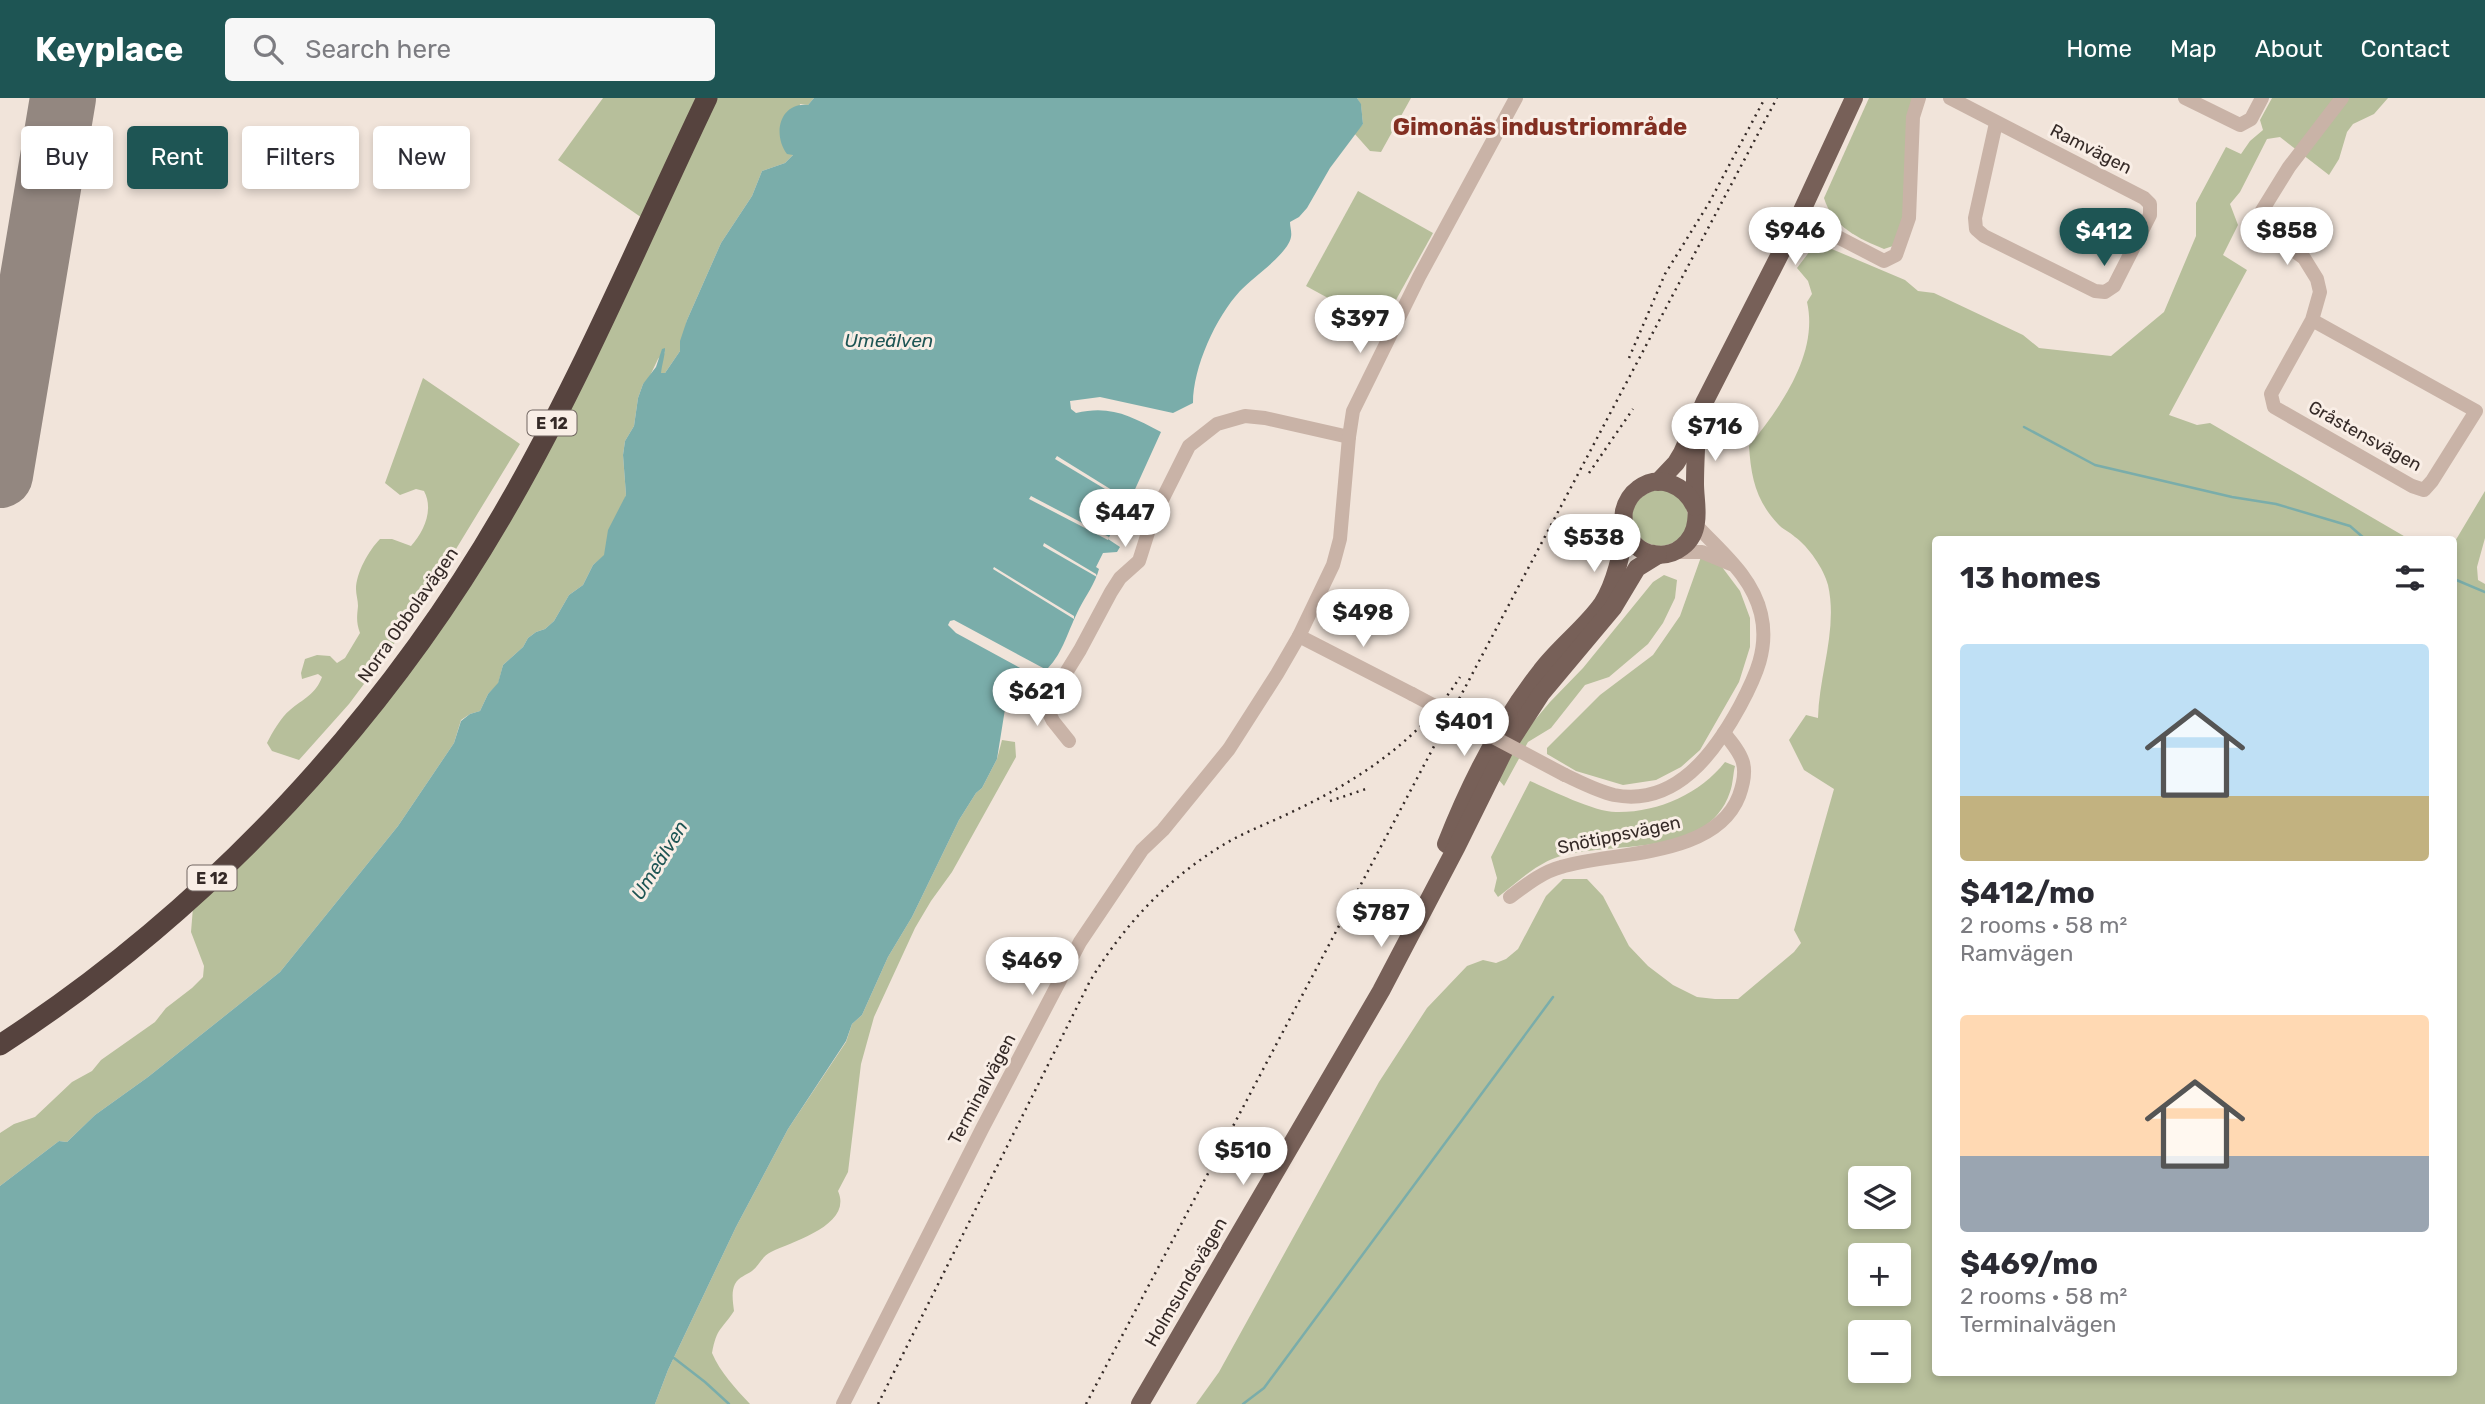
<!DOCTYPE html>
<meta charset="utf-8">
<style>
:root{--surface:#fff;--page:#f7f7f7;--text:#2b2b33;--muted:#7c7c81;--accent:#1e5554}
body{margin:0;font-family:Rubik,sans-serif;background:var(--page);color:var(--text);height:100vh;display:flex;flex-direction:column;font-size:26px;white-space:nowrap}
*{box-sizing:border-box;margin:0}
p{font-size:23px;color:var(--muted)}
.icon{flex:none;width:38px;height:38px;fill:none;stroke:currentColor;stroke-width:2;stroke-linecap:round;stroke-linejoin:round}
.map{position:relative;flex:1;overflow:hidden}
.panel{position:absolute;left:1932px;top:438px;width:525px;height:840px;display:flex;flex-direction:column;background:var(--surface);border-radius:7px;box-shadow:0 4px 10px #0003}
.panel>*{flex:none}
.banner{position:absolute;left:21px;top:28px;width:665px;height:63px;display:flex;gap:14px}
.fabs{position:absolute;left:1848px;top:1068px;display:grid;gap:14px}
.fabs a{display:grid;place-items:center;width:63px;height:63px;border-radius:7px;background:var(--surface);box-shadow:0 4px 10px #0003;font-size:35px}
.price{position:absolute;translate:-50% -60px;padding:0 16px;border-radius:24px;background:#fff;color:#222;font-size:23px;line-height:46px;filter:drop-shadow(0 2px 4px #0008)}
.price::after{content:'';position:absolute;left:50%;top:42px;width:21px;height:16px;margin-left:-10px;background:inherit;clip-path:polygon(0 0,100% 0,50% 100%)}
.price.active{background:var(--accent);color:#fff}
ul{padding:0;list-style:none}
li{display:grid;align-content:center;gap:14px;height:371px;padding:0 28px}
li span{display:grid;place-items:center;height:217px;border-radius:7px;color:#555}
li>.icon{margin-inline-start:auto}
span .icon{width:126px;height:126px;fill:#fffc;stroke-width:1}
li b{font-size:30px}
h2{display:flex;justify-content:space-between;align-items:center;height:84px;padding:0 28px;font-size:30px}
.pill{padding:0 24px;border-radius:7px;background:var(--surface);box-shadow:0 4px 10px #0003;font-size:24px;line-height:63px}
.pill.active{background:var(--accent);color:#fff}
header{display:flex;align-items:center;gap:42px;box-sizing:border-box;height:98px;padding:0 35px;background:var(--accent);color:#fff}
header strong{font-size:33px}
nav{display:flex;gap:38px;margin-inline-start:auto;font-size:24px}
.search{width:490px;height:63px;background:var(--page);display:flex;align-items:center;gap:18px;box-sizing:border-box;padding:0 24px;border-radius:7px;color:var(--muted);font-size:26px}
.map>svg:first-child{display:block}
.green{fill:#b7bf9b;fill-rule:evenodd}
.water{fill:#7aadaa}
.pier{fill:#f1e4da}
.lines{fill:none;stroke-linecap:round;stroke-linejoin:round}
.stream{stroke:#7aadaa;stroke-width:2.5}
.runway{stroke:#938780;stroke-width:66}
.minor{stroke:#c9b3a7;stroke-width:14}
.major{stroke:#776058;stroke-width:18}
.highway{stroke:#56433e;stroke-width:21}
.rail{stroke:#352a27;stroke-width:2.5;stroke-dasharray:2 5;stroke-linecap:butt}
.minor-bridge{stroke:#c9b3a7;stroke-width:14}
.labels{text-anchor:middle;stroke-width:6;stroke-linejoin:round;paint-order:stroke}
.shield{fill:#f9eee6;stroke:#706560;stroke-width:2}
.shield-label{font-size:16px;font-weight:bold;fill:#352a27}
.street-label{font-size:18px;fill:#352a27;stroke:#f9eee6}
.water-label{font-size:19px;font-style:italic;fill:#1e5554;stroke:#f9eee6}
.district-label{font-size:24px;font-weight:bold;fill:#822f22;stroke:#f9eee6}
</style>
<header>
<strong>Keyplace</strong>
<div class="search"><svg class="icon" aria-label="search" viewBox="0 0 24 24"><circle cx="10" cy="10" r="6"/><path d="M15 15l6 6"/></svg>Search here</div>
<nav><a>Home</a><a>Map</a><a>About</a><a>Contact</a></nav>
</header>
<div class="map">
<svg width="2485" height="1306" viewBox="0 0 2485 1306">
<rect width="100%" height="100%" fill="#f1e4da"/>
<g class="green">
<path d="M603 0H814L808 7 800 6 793 57 785 65 762 73 752 98 721 145 687 222 680 253 665 275H661V265L665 253 658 261 648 282 643 286 638 300 634 328 625 343 623 357 626 397 605 457 593 467 583 487 569 497 554 523 545 531 536 534 528 540 523 549 503 567 498 586 488 596 480 613 470 616 461 622 454 645 398 728 280 874 148 979 95 1017 67 1044 59 1043 0 1088V1035L14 1026 35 1019 72 984 92 973 101 962 155 924 166 910 192 890 203 879 204 868 191 834 194 797 260 734 467 475 648 124 558 62Z"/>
<path d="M1357 0H1411L1381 54 1370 53 1354 35 1363 26 1361 7Z"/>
<path d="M1869 0H1914L1905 114 1896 147 1884 151C1859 141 1832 128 1824 100Z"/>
<path d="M2272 0H2388L2374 16 2353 26 2347 34 2339 61 2329 77 2280 39 2267 41 2240 94 2230 106 2238 127 2223 157 2247 172 2169 317 2197 327 2210 325 2409 441H1936V1274H2454V445L2485 393V440L2477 469 2478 482 2485 486V1306H1196L1219 1274 1379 984 1427 910 1467 868 1483 862 1496 865 1506 861 1518 851 1546 798 1563 781H1587L1603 798 1629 848 1648 868 1673 887 1697 899 1715 901H1738L1794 854 1801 845 1794 832 1834 691 1804 672 1789 642 1806 617 1818 620C1819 576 1838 531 1828 487 1824 471 1808 448 1795 439 1790 434 1782 431 1778 426 1756 403 1751 379 1749 348 1780 310 1819 256 1807 204L1812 196 1808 183 1797 170 1813 149H1827L1905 182 1918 193 1934 195 2023 237 2039 250 2111 258 2164 214 2196 138V105L2226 49 2241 56 2250 43 2263 32 2260 22ZM1860 1080H1899V1118H1860ZM1860 1157H1899V1195H1860ZM1860 1234H1899V1272H1860Z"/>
<path d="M1358 93 1433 135 1381 229 1306 188Z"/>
<path d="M423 280 520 346 417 515 349 606 299 662 272 653 267 645C272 635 281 619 290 612 303 601 316 596 322 579L318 576 302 581 301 575 305 561 317 557 330 558 337 565 345 560 360 535C356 524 357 519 358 508 358 502 356 497 356 491 356 475 369 452 380 441H392L411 448C424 434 434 411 424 393L416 391 400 397 385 385Z"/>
<circle cx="1660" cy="420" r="28"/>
<path d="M1701 459 1719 465 1740 493 1750 520V549L1739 584 1700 652 1681 669 1656 682 1623 687 1576 673 1547 656V650L1600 597 1653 557 1680 518Z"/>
<path d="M1664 477 1677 482 1675 500 1663 525 1648 546 1609 579 1585 587 1551 630 1528 644 1504 688 1498 681 1517 643 1550 604 1583 570 1653 484Z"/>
<path d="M1002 642 1015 644 1016 659 952 774 931 803 915 830 874 919 861 966 848 1074 838 1093C853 1127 794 1143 771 1154 762 1158 759 1168 752 1173 746 1177 739 1179 735 1186 731 1194 733 1204 734 1213 721 1233 717 1229 712 1255 720 1274 736 1291 750 1306H655L668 1272 736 1129 788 1031 846 944 852 926 862 917 888 859 912 819 959 722 976 695 982 690 997 661Z"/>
<path d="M1725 664 1735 668C1733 676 1733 686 1730 694 1707 763 1610 741 1555 760 1535 767 1515 786 1498 799L1494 793 1497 780 1491 759 1530 683C1551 692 1594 714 1616 714 1657 715 1700 696 1725 664Z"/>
</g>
<path class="water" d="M814 0H1357L1361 6 1363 26 1330 70 1307 110 1299 119 1290 124C1290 129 1292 134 1291 139 1288 156 1253 179 1240 193 1216 219 1193 269 1193 305L1173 315 1100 299 1070 303 1071 311 1076 315C1111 307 1130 318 1161 334L1117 431 1114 430 1108 441 1120 449 1117 454 1103 455 1096 469 1099 471C1095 486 1086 497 1079 511 1069 530 1063 555 1048 570L1045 571 954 522 950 523 948 527 956 535 1022 571 1032 580 1037 589 1029 605 1009 608 1005 611 997 661 982 690 976 695 959 722 912 819 888 859 862 917 852 926 846 943 788 1031 736 1129 668 1272 655 1306H0V1088L59 1043 67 1044 95 1017 148 979 280 874 398 728 454 645 461 623 470 616 480 613 488 596 498 585 503 567 523 549 528 540 536 534 545 531 554 523 569 497 583 487 593 467 604 457 608 432 626 397 623 357 625 343 634 328 638 300 643 286 656 269 662 251 665 250C665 258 662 266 661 275H665L680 253V243L687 222 721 145 752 98 762 73 785 65 793 57 787 56C772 36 780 4 808 7Z"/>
<g class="pier">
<path d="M1057 358 1128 402 1130 406 1055 361Z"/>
<path d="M1031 398 1109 439 1108 442 1029 401Z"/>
<path d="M1044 445 1096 476 1097 479 1043 448Z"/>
<path d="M994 469 1074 518V521L993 471Z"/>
</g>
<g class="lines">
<g class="stream">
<path d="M2024 329 2095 367 2232 399 2276 406 2350 428 2365 441"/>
<path d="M2454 481 2485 494"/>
<path d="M674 1260 705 1284 729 1306"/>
<path d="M1243 1306 1264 1290 1553 899"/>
</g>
<path class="runway" d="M0 377 63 0"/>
<g class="minor">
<path d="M1950 0 2144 100 2150 106V117L2114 188 2105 194 2095 193 1984 138 1976 131 1975 120 1996 25"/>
<path d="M2185 0 2240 27 2251 21 2262 0"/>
<path d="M1799 119 1884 163 1896 157 1909 120 1913 19 1919 0"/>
<path d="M2312 222 2476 313 2432 383 2424 392 2412 388 2274 309 2271 296 2312 222 2320 194 2317 181 2304 160 2255 124 2289 69 2342 0"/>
<path d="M1675 454H1702L1731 466"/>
<path d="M1299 538 1412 596"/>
<path d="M1069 643 1053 623 1050 617 1051 599 1080 552 1111 494 1120 480 1139 463 1152 422 1189 348 1217 326 1245 318 1265 320 1349 339"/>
<path d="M1565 677C1580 684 1597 693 1614 697 1676 709 1715 654 1740 608 1756 578 1769 550 1761 516 1752 478 1721 454 1696 427"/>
<path d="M1510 799C1526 787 1542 774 1561 769 1614 753 1715 760 1739 698 1750 668 1743 658 1724 635"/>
<path d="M843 1306 982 1031 1080 844 1142 752 1163 732 1229 651 1277 576 1299 538 1333 467 1340 441 1349 339 1353 313 1419 179 1516 0"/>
</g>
<g class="major">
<path d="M1658 384 1676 365 1682 355 1705 303 1799 119 1854 0"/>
<path d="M1624 429C1630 443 1638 454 1654 456 1675 460 1694 444 1696 424 1698 412 1695 398 1695 386 1695 368 1696 350 1697 332"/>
<path d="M1446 746C1470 685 1500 625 1541 573 1559 549 1585 530 1602 506 1614 488 1624 451 1624 429 1624 423 1623 419 1624 413 1626 405 1631 396 1638 391 1659 375 1685 387 1695 409"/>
<path d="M1140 1306 1381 893 1457 748 1504 653 1541 596 1613 510 1637 470 1658 457"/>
</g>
<path class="highway" d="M0 947C210 811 388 619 511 402 585 272 643 134 707 0"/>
<g class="rail">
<path d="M1629 260 1665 176 1709 105 1765 0"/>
<path d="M1589 375 1633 311"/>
<path d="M1330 703 1366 691"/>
<path d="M878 1306 1090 883C1124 827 1167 781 1223 747 1246 733 1272 724 1296 712 1359 682 1422 640 1460 579"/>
<path d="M1086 1306 1777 0"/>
</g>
<path class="minor-bridge" d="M1412 596 1565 677"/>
</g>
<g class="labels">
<g class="shield">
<rect x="527.5" y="312.5" width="49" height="25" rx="5"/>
<rect x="187.5" y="767.5" width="49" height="25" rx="5"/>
</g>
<g class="shield-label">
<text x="552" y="331">E 12</text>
<text x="212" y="786">E 12</text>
</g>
<g class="street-label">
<text transform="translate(2091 51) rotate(27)" y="6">Ramvägen</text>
<text transform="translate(2365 338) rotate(29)" y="6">Gråstensvägen</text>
<text transform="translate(408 517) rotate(-55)" y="6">Norra Obbolavägen</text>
<text transform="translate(1619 737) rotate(-12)" y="6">Snötippsvägen</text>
<text transform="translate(982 991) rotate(-62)" y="6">Terminalvägen</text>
<text transform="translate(1186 1184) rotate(-60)" y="6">Holmsundsvägen</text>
</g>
<g class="water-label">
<text x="889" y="249">Umeälven</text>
<text transform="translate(659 762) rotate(-58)" y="7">Umeälven</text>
</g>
<g class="district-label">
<text x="1540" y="37">Gimonäs industriområde</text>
</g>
</g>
</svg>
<div class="fabs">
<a><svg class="icon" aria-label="layers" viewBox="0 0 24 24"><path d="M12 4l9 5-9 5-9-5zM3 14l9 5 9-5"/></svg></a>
<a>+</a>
<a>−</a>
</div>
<b class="price" style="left:1795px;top:169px">$946</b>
<b class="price" style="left:2287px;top:169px">$858</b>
<b class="price active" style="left:2104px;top:170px">$412</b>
<b class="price" style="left:1360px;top:257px">$397</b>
<b class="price" style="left:1715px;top:365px">$716</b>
<b class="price" style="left:1125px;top:451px">$447</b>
<b class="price" style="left:1594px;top:476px">$538</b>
<b class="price" style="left:1363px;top:551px">$498</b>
<b class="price" style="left:1037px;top:630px">$621</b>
<b class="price" style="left:1464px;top:660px">$401</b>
<b class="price" style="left:1381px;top:851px">$787</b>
<b class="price" style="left:1032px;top:899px">$469</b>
<b class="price" style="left:1243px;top:1089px">$510</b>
<div class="banner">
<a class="pill">Buy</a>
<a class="pill active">Rent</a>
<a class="pill">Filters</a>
<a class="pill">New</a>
</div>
<section class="panel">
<h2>13 homes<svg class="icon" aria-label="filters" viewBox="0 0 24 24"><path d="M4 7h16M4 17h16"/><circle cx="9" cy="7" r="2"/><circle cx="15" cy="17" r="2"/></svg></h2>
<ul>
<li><span style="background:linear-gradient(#bfe0f5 70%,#c2b280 0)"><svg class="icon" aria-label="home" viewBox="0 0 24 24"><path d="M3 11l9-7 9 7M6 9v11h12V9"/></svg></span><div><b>$412/mo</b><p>2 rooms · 58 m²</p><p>Ramvägen</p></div></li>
<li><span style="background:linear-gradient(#ffd9b3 65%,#9aa5b1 0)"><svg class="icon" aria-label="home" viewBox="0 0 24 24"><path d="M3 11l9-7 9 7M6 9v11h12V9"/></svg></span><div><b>$469/mo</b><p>2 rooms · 58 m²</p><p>Terminalvägen</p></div></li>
</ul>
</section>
</div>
